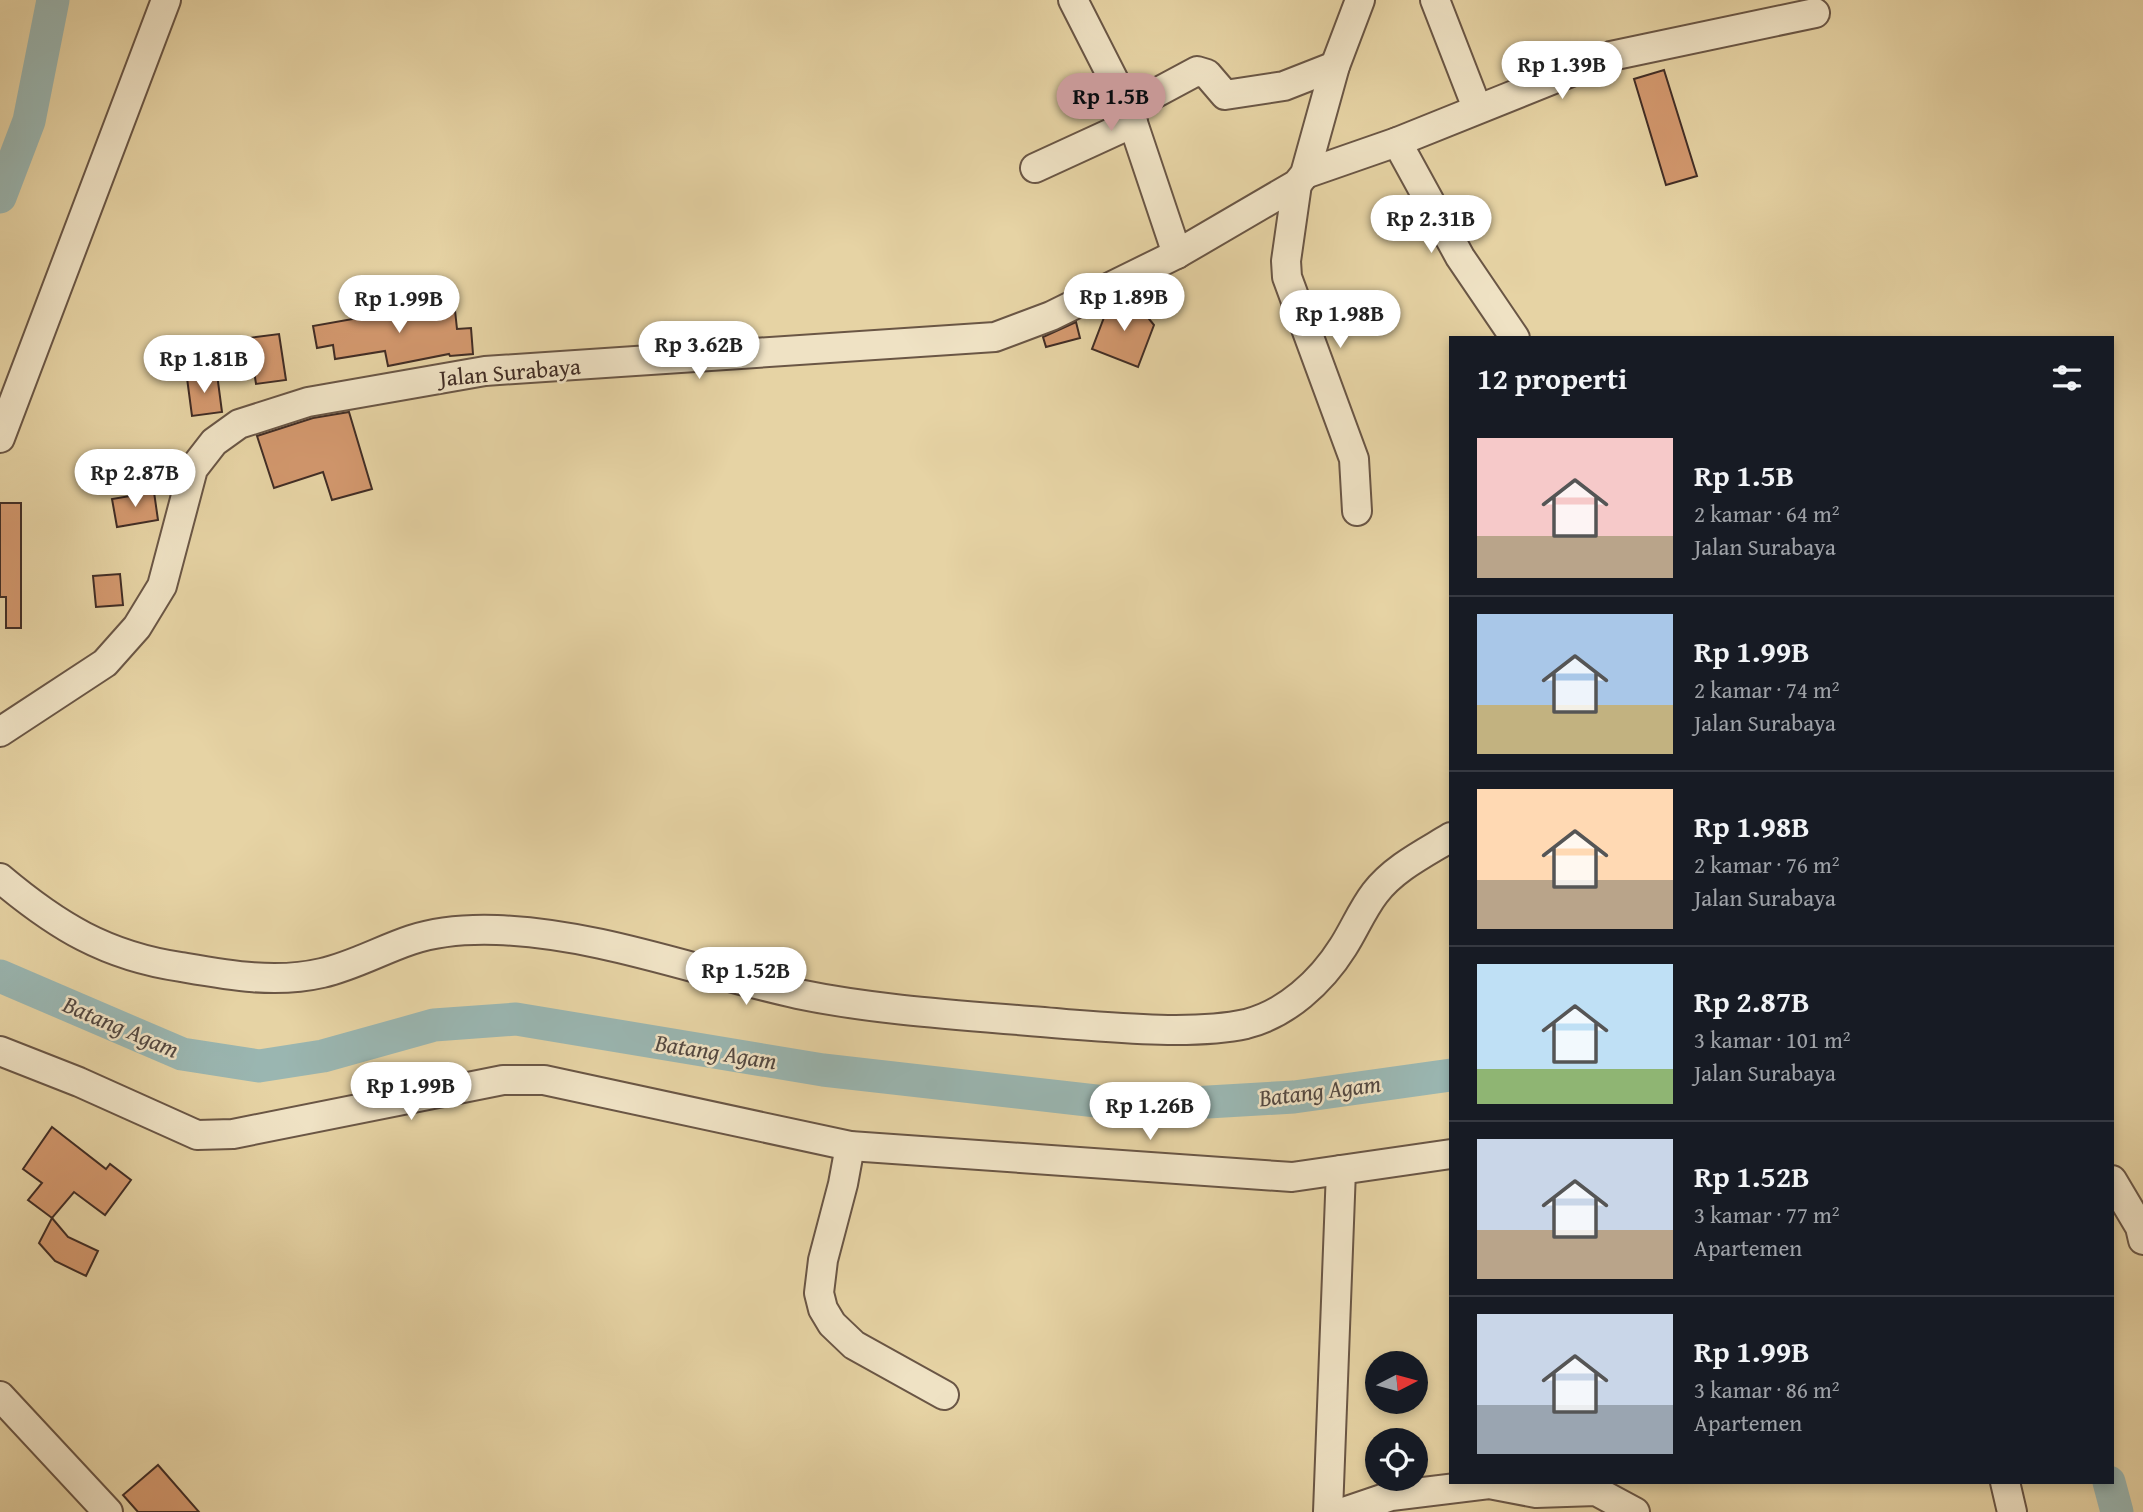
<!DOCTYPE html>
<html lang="id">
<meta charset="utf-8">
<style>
:root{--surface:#171b24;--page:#20242c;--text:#f1f3f6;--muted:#9ea1a6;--line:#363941;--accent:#c59692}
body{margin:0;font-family:"Gentium Book Plus",serif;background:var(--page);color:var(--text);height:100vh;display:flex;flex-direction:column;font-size:26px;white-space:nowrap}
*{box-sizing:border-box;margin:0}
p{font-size:23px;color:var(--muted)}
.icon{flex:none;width:38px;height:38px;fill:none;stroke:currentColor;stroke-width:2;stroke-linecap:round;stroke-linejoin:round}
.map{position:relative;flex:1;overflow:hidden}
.details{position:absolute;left:1449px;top:336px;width:665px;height:1148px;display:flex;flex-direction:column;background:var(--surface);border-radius:0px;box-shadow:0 4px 10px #0003}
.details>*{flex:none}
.needle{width:46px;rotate:84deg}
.controls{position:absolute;left:1365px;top:1351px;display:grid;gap:14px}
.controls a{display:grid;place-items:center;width:63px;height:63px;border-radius:50%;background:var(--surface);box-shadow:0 4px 10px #0003;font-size:35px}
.price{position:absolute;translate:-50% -60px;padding:0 16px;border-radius:24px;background:#fff;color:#222;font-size:23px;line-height:46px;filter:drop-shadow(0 2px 4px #0008)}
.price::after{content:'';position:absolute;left:50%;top:42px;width:21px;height:16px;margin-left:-10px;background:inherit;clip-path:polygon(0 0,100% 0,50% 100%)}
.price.selected{background:var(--accent);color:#111}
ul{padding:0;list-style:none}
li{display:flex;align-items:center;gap:21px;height:175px;padding:0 28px}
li+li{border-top:2px solid var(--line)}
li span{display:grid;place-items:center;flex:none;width:196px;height:140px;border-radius:0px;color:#555}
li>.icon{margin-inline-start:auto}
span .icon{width:84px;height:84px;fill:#fffc;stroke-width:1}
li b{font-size:30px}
h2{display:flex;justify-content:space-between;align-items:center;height:84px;padding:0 28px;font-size:30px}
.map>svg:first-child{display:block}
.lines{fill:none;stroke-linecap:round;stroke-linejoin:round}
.river{stroke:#9ab6b1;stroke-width:33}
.building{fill:#d3986e;stroke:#412d25;stroke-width:2}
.minor-casing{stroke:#6a5645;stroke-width:32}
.minor{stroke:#efe2c4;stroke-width:28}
.labels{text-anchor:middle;stroke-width:5;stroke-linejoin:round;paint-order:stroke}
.street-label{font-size:23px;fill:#412d25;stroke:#efe2c4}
.water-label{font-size:24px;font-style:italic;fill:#534841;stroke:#efe2c4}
</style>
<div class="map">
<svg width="2143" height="1512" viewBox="0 0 2143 1512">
<rect width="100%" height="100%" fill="#e6d3a4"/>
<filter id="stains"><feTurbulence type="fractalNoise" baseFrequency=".00286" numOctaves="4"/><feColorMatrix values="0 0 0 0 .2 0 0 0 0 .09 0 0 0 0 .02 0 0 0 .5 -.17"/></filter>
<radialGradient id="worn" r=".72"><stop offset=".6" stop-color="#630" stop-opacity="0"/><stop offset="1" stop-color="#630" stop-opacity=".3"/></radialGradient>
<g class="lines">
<g class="river">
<path d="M0 197 29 121 53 0"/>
<path d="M0 976 182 1054 259 1066 323 1056 434 1025 516 1019 823 1070 1140 1106 1294 1097 1451 1075"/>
<path d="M2109 1482 2117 1512"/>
</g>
</g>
<g class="building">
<path d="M1664 70 1697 176 1666 185 1634 79Z"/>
<path d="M1132 298 1154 325 1138 367 1092 349 1108 307Z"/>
<path d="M454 301 457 329 471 328 473 354 450 356 449 354 388 366 385 351 335 359 333 345 317 348 313 326Z"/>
<path d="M1076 322 1080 338 1046 347 1043 337Z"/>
<path d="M279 334 286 380 256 384 249 338Z"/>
<path d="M217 374 222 412 192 416 187 378Z"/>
<path d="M349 412 372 489 332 500 323 472 274 488 257 436 313 418Z"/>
<path d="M154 492 158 520 117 527 112 499Z"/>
<path d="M0 503H21V628H6V597H0Z"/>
<path d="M120 574 123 605 96 607 93 576Z"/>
<path d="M52 1127 106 1169 110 1164 131 1180 105 1215 74 1192 52 1218 28 1200 42 1183 23 1169Z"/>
<path d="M52 1218 68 1237 98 1251 86 1276 55 1261 39 1243Z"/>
<path d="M158 1465 199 1512H138L123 1495Z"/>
</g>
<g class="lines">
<g class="minor-casing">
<g id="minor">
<path d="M1073 0 1128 108 1177 254"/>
<path d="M1435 0 1477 108"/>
<path d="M1128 108 1197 71 1207 74 1225 95 1284 86 1335 66"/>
<path d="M1397 142 1460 257 1515 338"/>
<path d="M1035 168 1133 123"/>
<path d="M1305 174 1397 142 1611 56 1815 13"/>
<path d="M1297 184 1286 261 1287 277 1354 459 1357 511"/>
<path d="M0 438 166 0"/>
<path d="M0 732 105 663 137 627 162 586 193 469 214 442 239 424 308 402 485 371 995 337 1051 316 1177 254 1297 184 1305 174 1335 66 1360 0"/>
<path d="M0 878C57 926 106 956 181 967 227 975 275 984 322 973 353 966 381 950 411 940 438 931 468 929 497 930 601 934 697 972 798 994 885 1012 976 1016 1065 1024 1116 1028 1196 1035 1246 1024 1286 1014 1321 982 1343 947 1354 930 1362 910 1375 893 1394 868 1425 853 1451 837"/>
<path d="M0 1051 79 1082 197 1135 233 1134 503 1080H544L850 1146 1292 1177 1451 1154"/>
<path d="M850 1146 843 1184 823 1260 819 1293 823 1309 832 1324 854 1345 944 1395"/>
<path d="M2112 1180 2140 1227 2143 1240"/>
<path d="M0 1396 108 1512"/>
<path d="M2005 1482 2012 1512"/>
<path d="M1328 1512 1341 1170"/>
<path d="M1344 1512 1391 1496 1489 1484 1536 1493 1596 1491 1635 1512"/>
</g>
</g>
<use href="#minor" class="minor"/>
</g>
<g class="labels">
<g class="street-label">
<text transform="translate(510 372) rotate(-5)" y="8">Jalan Surabaya</text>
</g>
<g class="water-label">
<text transform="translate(121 1027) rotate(23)" y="8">Batang Agam</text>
<text transform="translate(716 1052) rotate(9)" y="8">Batang Agam</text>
<text transform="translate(1320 1091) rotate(-7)" y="8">Batang Agam</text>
</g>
</g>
<rect width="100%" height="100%" filter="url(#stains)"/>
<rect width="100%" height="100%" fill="url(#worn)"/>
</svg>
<div class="controls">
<a><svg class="needle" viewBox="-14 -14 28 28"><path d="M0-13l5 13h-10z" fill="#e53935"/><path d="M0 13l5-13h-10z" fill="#9ea1a6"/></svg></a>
<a><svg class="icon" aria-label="locate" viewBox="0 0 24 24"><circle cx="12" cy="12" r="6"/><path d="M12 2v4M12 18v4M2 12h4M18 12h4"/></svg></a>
</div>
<b class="price" style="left:1562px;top:101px">Rp 1.39B</b>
<b class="price selected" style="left:1111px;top:133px">Rp 1.5B</b>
<b class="price" style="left:1431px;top:255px">Rp 2.31B</b>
<b class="price" style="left:1124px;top:333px">Rp 1.89B</b>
<b class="price" style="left:399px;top:335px">Rp 1.99B</b>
<b class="price" style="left:1340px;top:350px">Rp 1.98B</b>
<b class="price" style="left:699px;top:381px">Rp 3.62B</b>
<b class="price" style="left:204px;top:395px">Rp 1.81B</b>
<b class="price" style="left:135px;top:509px">Rp 2.87B</b>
<b class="price" style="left:746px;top:1007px">Rp 1.52B</b>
<b class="price" style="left:411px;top:1122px">Rp 1.99B</b>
<b class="price" style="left:1150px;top:1142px">Rp 1.26B</b>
<section class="details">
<h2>12 properti<svg class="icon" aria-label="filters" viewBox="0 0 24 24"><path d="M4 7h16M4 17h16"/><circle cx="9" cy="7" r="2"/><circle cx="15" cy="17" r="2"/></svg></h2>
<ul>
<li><span style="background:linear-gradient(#f6c9c9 70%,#b9a48a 0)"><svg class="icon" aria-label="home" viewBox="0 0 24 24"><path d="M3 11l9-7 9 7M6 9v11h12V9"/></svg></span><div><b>Rp 1.5B</b><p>2 kamar · 64 m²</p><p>Jalan Surabaya</p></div></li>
<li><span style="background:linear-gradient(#a9c7e8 65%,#c2b280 0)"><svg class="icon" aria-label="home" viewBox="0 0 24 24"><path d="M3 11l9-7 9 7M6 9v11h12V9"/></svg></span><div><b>Rp 1.99B</b><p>2 kamar · 74 m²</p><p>Jalan Surabaya</p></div></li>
<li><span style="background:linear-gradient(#ffd9b3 65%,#b9a48a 0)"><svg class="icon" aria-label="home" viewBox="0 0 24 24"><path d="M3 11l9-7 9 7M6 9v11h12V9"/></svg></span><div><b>Rp 1.98B</b><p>2 kamar · 76 m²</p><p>Jalan Surabaya</p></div></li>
<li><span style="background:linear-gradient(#bfe0f5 75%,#8fb573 0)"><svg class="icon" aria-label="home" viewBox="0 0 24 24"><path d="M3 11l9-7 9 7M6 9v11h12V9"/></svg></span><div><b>Rp 2.87B</b><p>3 kamar · 101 m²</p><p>Jalan Surabaya</p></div></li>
<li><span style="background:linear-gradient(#c9d6e8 65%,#b9a48a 0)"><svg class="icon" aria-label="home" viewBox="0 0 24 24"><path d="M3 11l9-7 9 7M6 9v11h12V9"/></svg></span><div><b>Rp 1.52B</b><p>3 kamar · 77 m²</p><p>Apartemen</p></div></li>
<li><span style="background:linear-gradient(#c9d6e8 65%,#9aa5b1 0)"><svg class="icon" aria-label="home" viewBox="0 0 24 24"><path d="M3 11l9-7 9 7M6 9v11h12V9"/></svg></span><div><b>Rp 1.99B</b><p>3 kamar · 86 m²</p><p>Apartemen</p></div></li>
</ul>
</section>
</div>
